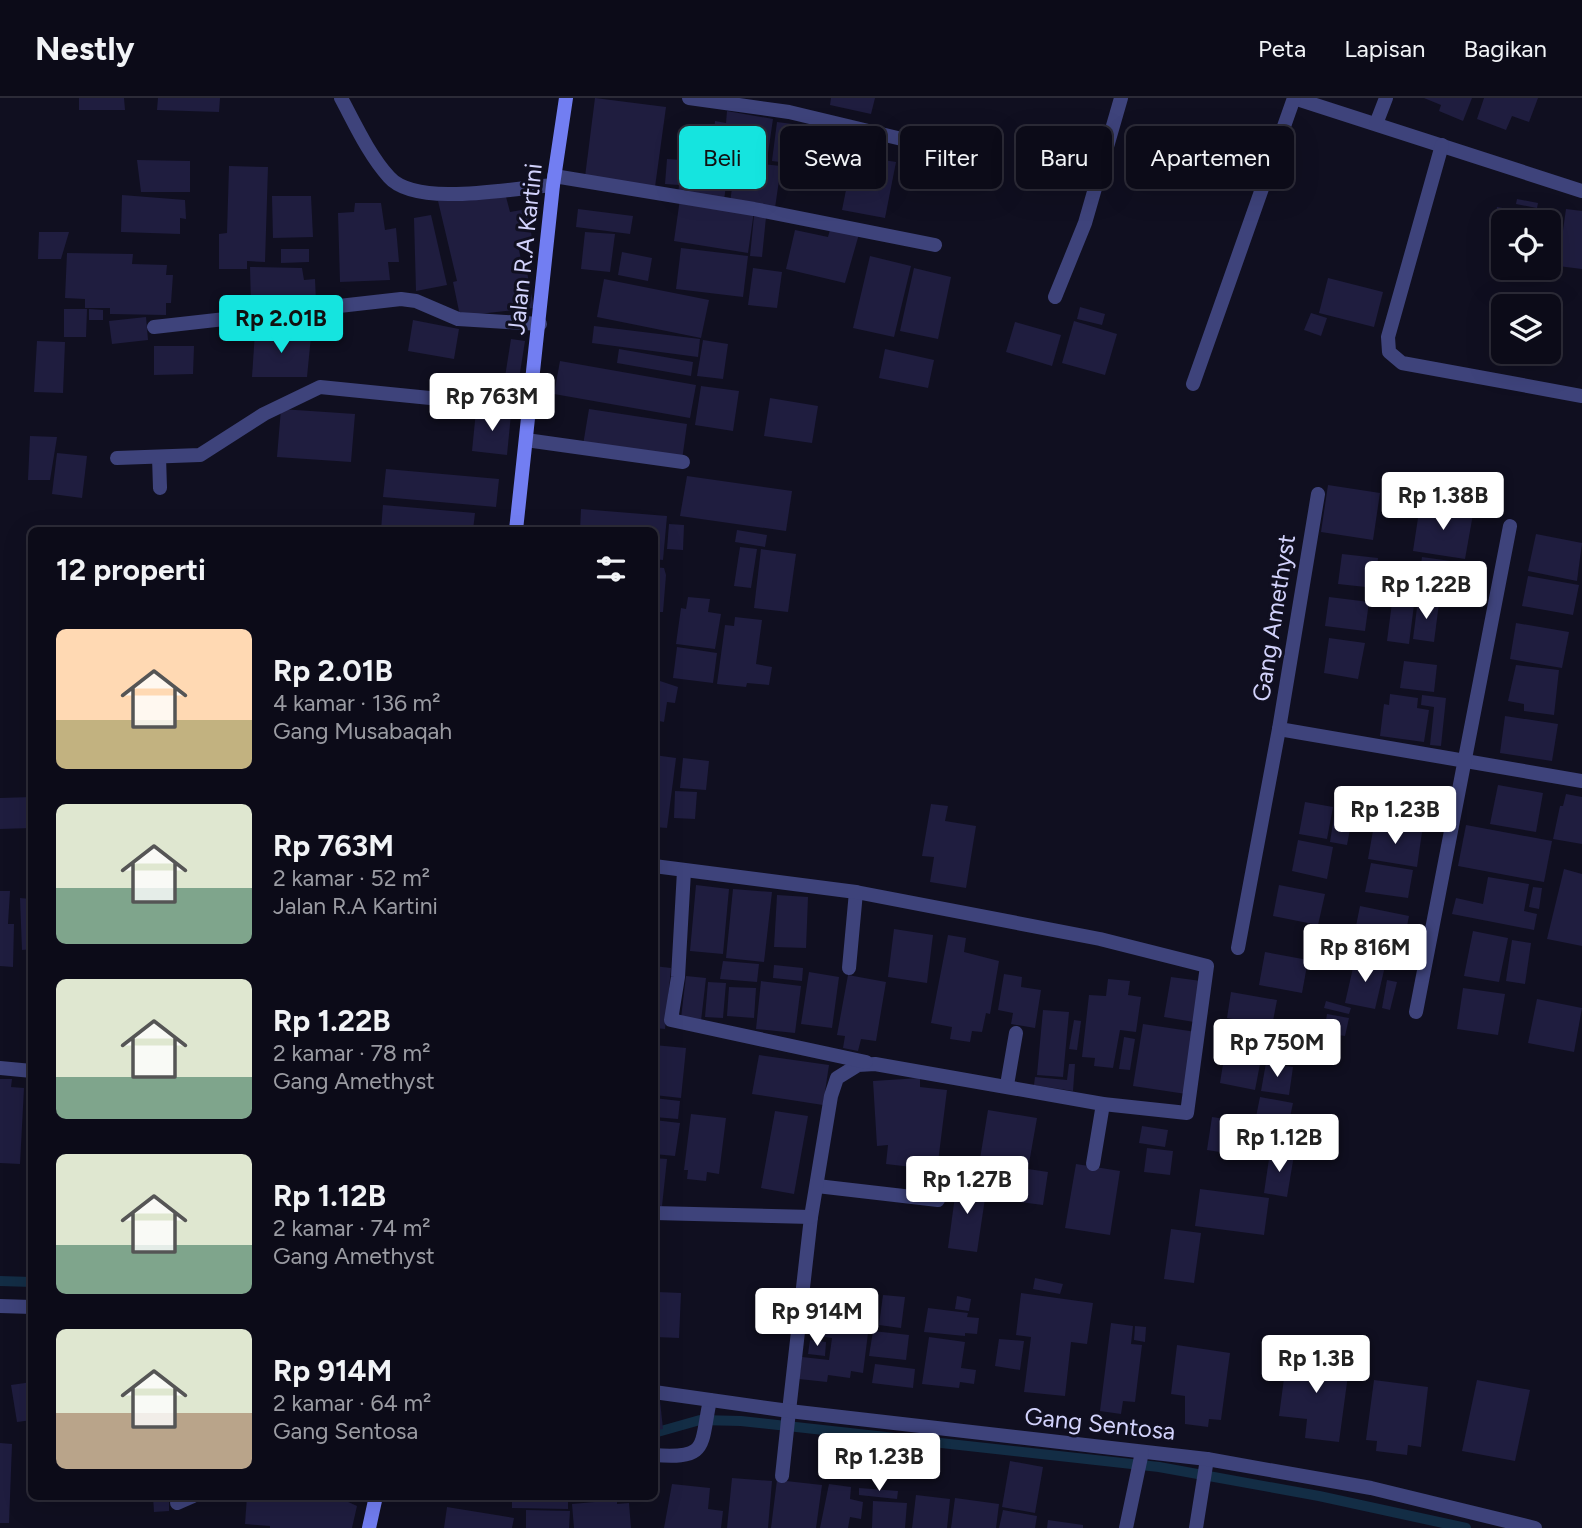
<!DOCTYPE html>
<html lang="id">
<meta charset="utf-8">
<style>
:root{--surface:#0c0b18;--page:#151421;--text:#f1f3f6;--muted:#9a9ba2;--line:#2c2b37;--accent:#15e4df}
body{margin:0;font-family:Figtree,sans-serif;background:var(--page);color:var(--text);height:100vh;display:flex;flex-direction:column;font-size:26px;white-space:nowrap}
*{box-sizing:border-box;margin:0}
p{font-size:23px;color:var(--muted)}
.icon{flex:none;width:38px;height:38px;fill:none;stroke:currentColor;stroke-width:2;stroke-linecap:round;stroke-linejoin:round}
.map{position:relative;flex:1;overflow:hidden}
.side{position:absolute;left:28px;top:429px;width:630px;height:973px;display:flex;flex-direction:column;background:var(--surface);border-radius:10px;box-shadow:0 7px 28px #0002,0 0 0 2px var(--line)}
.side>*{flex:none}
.guide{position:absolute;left:679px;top:28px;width:665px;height:63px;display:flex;gap:14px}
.buttons{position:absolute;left:1491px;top:112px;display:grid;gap:14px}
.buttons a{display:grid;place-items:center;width:70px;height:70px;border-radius:10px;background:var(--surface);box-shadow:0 7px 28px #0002,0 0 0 2px var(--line);font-size:35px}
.price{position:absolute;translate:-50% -60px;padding:0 16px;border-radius:7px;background:#fff;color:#222;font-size:23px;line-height:46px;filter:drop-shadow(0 2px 4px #0008)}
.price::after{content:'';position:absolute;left:50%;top:42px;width:21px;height:16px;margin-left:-10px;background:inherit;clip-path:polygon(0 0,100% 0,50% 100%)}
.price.current{background:var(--accent);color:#111}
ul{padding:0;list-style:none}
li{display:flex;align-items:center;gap:21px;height:175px;padding:0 28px}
li span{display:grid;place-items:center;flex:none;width:196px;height:140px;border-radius:10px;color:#555}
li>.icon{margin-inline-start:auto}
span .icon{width:84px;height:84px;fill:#fffc;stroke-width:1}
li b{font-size:30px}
h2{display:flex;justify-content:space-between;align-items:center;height:84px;padding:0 28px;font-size:30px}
.pill{padding:0 24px;border-radius:10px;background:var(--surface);box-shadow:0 7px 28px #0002,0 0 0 2px var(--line);font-size:24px;line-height:63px}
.pill.current{background:var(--accent);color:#111}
header{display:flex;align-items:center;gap:42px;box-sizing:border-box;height:98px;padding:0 35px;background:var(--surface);border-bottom:2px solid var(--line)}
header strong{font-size:33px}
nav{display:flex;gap:38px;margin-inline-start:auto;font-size:24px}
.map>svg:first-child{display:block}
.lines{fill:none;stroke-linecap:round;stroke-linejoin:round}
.stream{stroke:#132d45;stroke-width:10}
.building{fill:#1f1d3f}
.lane{stroke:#3e437b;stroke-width:14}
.street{stroke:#3e437b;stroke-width:14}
.secondary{stroke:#727ef2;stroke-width:14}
.labels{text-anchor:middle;stroke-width:6;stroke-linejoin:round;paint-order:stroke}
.street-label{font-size:24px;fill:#d2d2fb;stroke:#100f20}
</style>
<header>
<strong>Nestly</strong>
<nav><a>Peta</a><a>Lapisan</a><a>Bagikan</a></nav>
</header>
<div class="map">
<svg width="1582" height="1430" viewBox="0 0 1582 1430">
<rect width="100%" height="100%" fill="#100f20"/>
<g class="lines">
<g class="stream">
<path d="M0 1183 32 1184"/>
<path d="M654 1335 700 1322 741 1323 1159 1369 1319 1398 1466 1430"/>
</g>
</g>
<g class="building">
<path d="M79 0H124L125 12H79Z"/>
<path d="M158 0H220L219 14 157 12Z"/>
<path d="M595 0 666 9 655 89 585 79Z"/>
<path d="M831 0H875L871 16 830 7Z"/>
<path d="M1424 0H1472L1463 23 1439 13 1441 7Z"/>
<path d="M1484 0H1538L1529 24 1512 18 1506 32 1477 21Z"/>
<path d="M727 13 773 21 767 62 720 55 722 46 713 44 715 23 726 25Z"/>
<path d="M777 24 808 28 803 67 772 63Z"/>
<path d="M683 57 729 62 724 103 678 98 679 87 665 86 667 61 682 62Z"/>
<path d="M853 57 896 64 885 120 842 112Z"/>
<path d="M137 62 190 63V94H141Z"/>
<path d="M736 63 781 68 775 110 730 104Z"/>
<path d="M229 68 268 69 265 164 247 163V171H219V136L227 135Z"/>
<path d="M505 95 510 114 527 111 533 146 518 148 523 170 526 169 534 210 460 218 453 184 457 183 438 103Z"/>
<path d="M122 97 185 102 186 121 180 120V136L121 134Z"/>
<path d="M272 98H311L313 139 273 140Z"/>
<path d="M680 101 754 113 748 155 674 143Z"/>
<path d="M1517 101 1538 105 1537 110 1516 106Z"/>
<path d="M355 105H381L385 132 396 130 399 164H388L390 182 340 184 338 115 354 114Z"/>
<path d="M1497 109 1541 117 1540 124H1503V149L1490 146Z"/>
<path d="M578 111 633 118 630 136 576 129Z"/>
<path d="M1566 111 1582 113V171L1558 168Z"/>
<path d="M431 117 447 187 416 193 414 120Z"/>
<path d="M754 118 766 119 762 159 750 158Z"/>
<path d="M831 128 859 136 845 185 786 171 795 132 828 139Z"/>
<path d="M39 134H69L61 161H38Z"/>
<path d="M585 134 615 136 610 174 581 171Z"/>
<path d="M681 150 748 158 743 199 676 191Z"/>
<path d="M281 151H309V164L281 165Z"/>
<path d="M622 154 652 160 648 183 618 177Z"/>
<path d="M67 155 133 156 132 166 167 167 166 177H173L171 205H166V217L110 216V210H85V201L65 200Z"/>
<path d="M870 158 911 168 894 239 853 230Z"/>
<path d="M250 169 302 170 304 182 315 181 316 204 251 206Z"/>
<path d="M753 170 782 174 777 210 748 207Z"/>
<path d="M914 170 951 179 938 241 900 233Z"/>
<path d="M1328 180 1383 194 1374 229 1319 215Z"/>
<path d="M604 181 709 202 701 240 597 219Z"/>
<path d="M1080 209 1105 216 1102 227 1077 221Z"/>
<path d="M64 211H87L86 239H64Z"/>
<path d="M89 211 103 212V222H89Z"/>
<path d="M1311 215 1327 220 1321 238 1304 232Z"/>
<path d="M146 219 148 242 112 246 109 223Z"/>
<path d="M413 222 459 231 454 261 408 253Z"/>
<path d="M1074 223 1117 236 1105 277 1062 265Z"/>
<path d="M1015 224 1061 237 1052 268 1006 254Z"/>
<path d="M594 228 700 241 698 259 592 245Z"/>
<path d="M255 234 311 238 307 279H252Z"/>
<path d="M511 241 525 243 519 281 505 279Z"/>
<path d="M703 242 728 246 723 281 697 278Z"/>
<path d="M37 243 65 244 63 295 34 294Z"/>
<path d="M154 248H194L193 276 154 277Z"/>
<path d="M619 251 693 264 691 278 617 265Z"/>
<path d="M885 251 934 262 928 290 879 280Z"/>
<path d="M560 263 696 287 690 320 554 296Z"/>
<path d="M701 288 739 293 733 333 695 327Z"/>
<path d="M770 300 818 308 812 345 764 338Z"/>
<path d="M281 311 355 316 351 364 277 359Z"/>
<path d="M589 311 687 326 682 362 583 347Z"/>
<path d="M476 313 511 316 507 357 472 353Z"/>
<path d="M30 338 57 339 50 382H28Z"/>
<path d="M57 355 87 358 82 400 52 396Z"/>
<path d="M386 371 499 381 496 409 383 399Z"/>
<path d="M687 378 792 393 786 433 680 418Z"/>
<path d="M1328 387 1380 395 1373 442 1321 434Z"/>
<path d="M383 407 475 415 473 432H381Z"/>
<path d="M1420 407 1473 416 1465 461 1413 453Z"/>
<path d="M581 411 667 418 663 462 654 461V432H580Z"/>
<path d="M669 426 684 427 683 452 667 451Z"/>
<path d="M737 432 767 437 765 449 735 444Z"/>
<path d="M1536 436 1582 445 1577 483 1528 473Z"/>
<path d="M740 449 757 451 751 490 734 488Z"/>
<path d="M761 451 796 456 788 514 754 510Z"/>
<path d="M1342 456 1378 460 1375 490 1338 486Z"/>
<path d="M1422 459 1465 465 1461 494 1418 488Z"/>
<path d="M654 469 664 470 666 477 663 514H654Z"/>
<path d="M1528 478 1579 487 1573 517 1522 508Z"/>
<path d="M1393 497 1415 499 1409 546 1387 543Z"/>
<path d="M688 499 710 501 708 514 721 516 715 551 676 546 681 510 686 511Z"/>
<path d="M1329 499 1369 504 1365 533 1325 528Z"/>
<path d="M1418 502 1439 505 1434 544 1413 541Z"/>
<path d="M735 519 762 522 756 566 772 569 769 587 747 585 746 589 717 586 725 527 734 528Z"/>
<path d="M1516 525 1569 534 1562 570 1510 561Z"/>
<path d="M1329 540 1365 545 1358 581 1324 575Z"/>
<path d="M677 549 717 555 713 585 673 580Z"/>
<path d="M1404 563 1437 567 1434 594 1400 590Z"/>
<path d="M1516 567 1559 572 1554 617 1524 613V606L1508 603Z"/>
<path d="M654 581 678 589 675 605 667 604 664 624 654 622Z"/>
<path d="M1390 596 1418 600 1417 610 1429 612 1424 644 1380 638 1384 606 1389 607Z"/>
<path d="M1422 597 1446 600 1441 648 1430 647 1434 609 1421 607Z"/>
<path d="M1505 618 1558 626 1552 663 1500 655Z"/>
<path d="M654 657 676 660 667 730 654 729Z"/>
<path d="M683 660 709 663 706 692 680 690Z"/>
<path d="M1498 687 1543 695 1536 734 1490 726Z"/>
<path d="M675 693 697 694 695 721 674 720Z"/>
<path d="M1566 696 1582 699V746L1553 741 1560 708H1563Z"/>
<path d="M32 699V730L0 731V700Z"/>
<path d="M1305 704 1333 709 1327 741 1299 736Z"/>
<path d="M931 706 948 708 945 723 976 728 966 790 930 784 934 759 922 758Z"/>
<path d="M1335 712 1353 715 1347 747 1330 744Z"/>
<path d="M1374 727 1422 734 1417 769 1368 761Z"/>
<path d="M1466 727 1552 743 1544 784 1458 768Z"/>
<path d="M1298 742 1333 749 1327 781 1292 773Z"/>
<path d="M1371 765 1413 772 1408 800 1365 794Z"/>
<path d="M1564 771 1582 776V848L1547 841Z"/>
<path d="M1488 779 1529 786 1524 813 1537 816 1534 832 1452 816 1456 800 1483 806Z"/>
<path d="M696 787 729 791 723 856 690 853Z"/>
<path d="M1279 787 1325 796 1318 827 1273 818Z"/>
<path d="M1533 789 1542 790 1539 811 1529 809Z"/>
<path d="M733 791 772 794 764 864 726 860Z"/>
<path d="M0 793H10L8 826H14L13 869 0 868Z"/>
<path d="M777 797 808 799 806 850 774 849Z"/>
<path d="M20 800 32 801V851L22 852Z"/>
<path d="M1360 808 1409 818 1403 848 1354 838Z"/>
<path d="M894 831 933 837 927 885 888 879Z"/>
<path d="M1473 833 1508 840 1499 884 1464 878Z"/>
<path d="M948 837 966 840 964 854 999 863 990 916 986 915 982 934 972 933 970 944 950 941 952 929 931 925Z"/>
<path d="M1512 842 1531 845 1525 886 1506 883Z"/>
<path d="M1265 854 1308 862 1302 895 1259 887Z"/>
<path d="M1355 861 1385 868 1375 911 1345 905Z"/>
<path d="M723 863 759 866 757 884 720 881Z"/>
<path d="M774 867 803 870 802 883 773 880Z"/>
<path d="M654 868 671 870 665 931 654 930Z"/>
<path d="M809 874 839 879 832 930 801 926Z"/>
<path d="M1004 876 1022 879 1021 889 1041 892 1035 930 1011 926 1013 915 998 912Z"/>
<path d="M848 877 886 884 876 943 861 941 858 953 843 950 845 938 837 937Z"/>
<path d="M686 878 706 880 701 923 681 920Z"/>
<path d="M1171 879 1201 883 1194 924 1164 919Z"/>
<path d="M1108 881 1130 883 1128 897 1141 899 1136 934 1120 932 1113 970 1094 968 1095 960 1082 959 1089 897 1106 898Z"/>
<path d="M1387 882 1397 884 1390 912 1382 910Z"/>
<path d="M761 883 801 888 795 935 756 931Z"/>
<path d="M708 884 726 885 723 920 705 919Z"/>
<path d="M729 889 756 890 754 920 727 918Z"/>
<path d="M1463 890 1505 896 1498 937 1457 931Z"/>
<path d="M1231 894 1277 902 1272 928 1227 920Z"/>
<path d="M1537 901 1582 910 1574 954 1528 945Z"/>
<path d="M1326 903 1351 910 1349 916 1324 910Z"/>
<path d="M1043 912 1069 914 1063 979 1037 977Z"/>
<path d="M1327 916 1349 920 1345 938 1324 935Z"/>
<path d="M1074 922 1081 923 1077 952 1069 951Z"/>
<path d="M1143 926 1196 934 1186 996 1133 988Z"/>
<path d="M1124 939 1135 941 1130 972 1119 971Z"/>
<path d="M654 947 686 950 681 1000 654 997Z"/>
<path d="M1263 954 1278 957 1277 964 1262 961Z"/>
<path d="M759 957 829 967 823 1007 752 996Z"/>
<path d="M1224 960 1260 966 1255 992 1220 985Z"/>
<path d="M1266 965 1293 969 1289 997 1261 993Z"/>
<path d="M1069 966H1075L1073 993 1034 987 1035 979 1067 982Z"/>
<path d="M920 980V989L947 992 937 1072 886 1066 888 1047 877 1048 873 983Z"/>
<path d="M0 981H12L11 989 24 990 20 1066 0 1065Z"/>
<path d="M1260 999 1293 1005 1289 1024 1256 1019Z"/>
<path d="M654 1000 680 1003 678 1021 654 1019Z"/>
<path d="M988 1012 1037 1020 1028 1071 1048 1074 1043 1107 989 1100 992 1075 978 1073Z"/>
<path d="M775 1013 808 1018 794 1096 761 1090Z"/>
<path d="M691 1016 726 1020 719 1076 707 1074 706 1083 687 1081 688 1072H684Z"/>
<path d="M1212 1019 1271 1028 1265 1061 1207 1052Z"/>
<path d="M654 1022 680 1025 675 1058 654 1056Z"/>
<path d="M1142 1028 1168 1032 1165 1049 1139 1045Z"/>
<path d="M1147 1050 1173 1053 1170 1077 1144 1074Z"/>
<path d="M1270 1054 1294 1057 1287 1099 1264 1095Z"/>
<path d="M654 1060 667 1061 662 1108 654 1107Z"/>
<path d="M1076 1066 1120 1073 1110 1137 1065 1130Z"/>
<path d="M957 1083 987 1087 977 1154 948 1150Z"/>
<path d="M1200 1091 1269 1100 1264 1137 1195 1128Z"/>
<path d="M1171 1131 1201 1135 1194 1185 1164 1181Z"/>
<path d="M1035 1180 1063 1186 1060 1196 1033 1191Z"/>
<path d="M838 1191 873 1195 863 1275 851 1273 850 1280 828 1277 827 1284 799 1281 802 1259 829 1262 832 1240 809 1237 815 1192 838 1195Z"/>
<path d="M658 1194 681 1195 679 1240 656 1239Z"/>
<path d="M1021 1195 1093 1205 1087 1246 1071 1244 1065 1298 1024 1294 1031 1239 1016 1237Z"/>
<path d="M883 1197 905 1199 901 1230 879 1227Z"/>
<path d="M957 1198 971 1201 969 1213 955 1211Z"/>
<path d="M928 1210 968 1215 967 1219 979 1220 977 1236 965 1235V1238L924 1234Z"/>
<path d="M1111 1225 1133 1228 1131 1246 1142 1247 1135 1304 1123 1303 1121 1316 1100 1313Z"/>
<path d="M1135 1228 1146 1229 1145 1244 1134 1242Z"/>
<path d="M873 1233 909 1237 906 1262 869 1258Z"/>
<path d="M929 1239 965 1244 961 1270 976 1272 974 1286 960 1284 959 1290 922 1286Z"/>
<path d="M999 1241 1024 1243 1020 1272 995 1268Z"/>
<path d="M810 1242 826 1244 825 1258 808 1256Z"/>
<path d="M1177 1247 1230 1255 1221 1322 1209 1321 1208 1329 1185 1326V1298L1171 1296Z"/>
<path d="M1315 1257 1350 1262 1339 1344 1305 1340 1307 1321 1279 1318 1287 1258 1315 1261Z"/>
<path d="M875 1266 915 1271 913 1290 872 1285Z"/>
<path d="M1374 1282 1428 1289 1421 1349 1408 1347 1407 1357 1376 1353 1377 1343 1366 1342Z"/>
<path d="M1477 1282 1530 1292 1515 1363 1462 1353Z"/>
<path d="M32 1284V1322L17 1324 11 1287Z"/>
<path d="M660 1303 663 1331 654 1332V1304Z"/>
<path d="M0 1345 12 1346 9 1425H0Z"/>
<path d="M1010 1363 1043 1369 1035 1415 1002 1409Z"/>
<path d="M732 1380 772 1383 768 1430H727Z"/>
<path d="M777 1382 822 1387 816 1430H771Z"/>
<path d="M672 1386 710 1390 708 1411 723 1413 721 1430H664Z"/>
<path d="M829 1386 851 1389 850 1401 863 1404 861 1421 850 1419 848 1430H820Z"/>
<path d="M859 1390 898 1393 897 1401 859 1397Z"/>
<path d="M916 1397 950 1401 947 1430H912Z"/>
<path d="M153 1398H169V1413L154 1414Z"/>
<path d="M247 1398 346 1403 357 1408 352 1430H270V1428L245 1426Z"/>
<path d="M512 1398H568V1411L512 1410Z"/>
<path d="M955 1400 999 1406 996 1430H951Z"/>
<path d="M617 1402V1406L629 1405 631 1430H574L572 1406Z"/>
<path d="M873 1403 907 1405 905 1430H872Z"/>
<path d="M447 1409 514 1420 512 1430H444Z"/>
<path d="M526 1412 570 1413 569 1430H526Z"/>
<path d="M1003 1412 1037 1418 1035 1430H999Z"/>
<path d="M1048 1422 1083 1427V1430H1047Z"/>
</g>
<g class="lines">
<g class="lane">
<path d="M849 870 856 794"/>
<path d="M1007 987 1016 935"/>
<path d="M1093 1066 1103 1006"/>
<path d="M817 1088 938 1102"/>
<path d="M654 1357C709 1361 700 1349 710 1302"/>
<path d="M782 1378 789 1313"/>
<path d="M1196 1430 1207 1361"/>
</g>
<g class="street">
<path d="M341 0C355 26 369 57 389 79 416 110 514 90 553 87"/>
<path d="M689 0 789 14 977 59"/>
<path d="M1294 0 1582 93"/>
<path d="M1376 26 1386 0"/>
<path d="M1442 47 1388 239 1389 254 1402 265 1582 298"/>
<path d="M554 78 754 111 935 147"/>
<path d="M1055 199 1085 125 1121 0"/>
<path d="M154 229 401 201 416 203 458 221 540 226"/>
<path d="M1193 286 1294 0"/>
<path d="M526 342 683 364"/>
<path d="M159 359 160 390"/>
<path d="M117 360 200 357 264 316 320 289 530 310"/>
<path d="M1279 631 1582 683"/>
<path d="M654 768 856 794 1100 841 1207 868 1187 1015 1103 1006 875 966 858 967 837 980 831 998 811 1119 789 1313"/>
<path d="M684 773 678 879 671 922 866 964"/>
<path d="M1238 850 1279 631 1318 396"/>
<path d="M1416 914 1510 428"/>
<path d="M0 970 32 973"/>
<path d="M654 1115 811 1119"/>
<path d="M0 1208 32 1209"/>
<path d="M654 1294 789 1313 1207 1361 1371 1390 1535 1430"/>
<path d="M177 1405 193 1398"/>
<path d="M1126 1430 1142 1354"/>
</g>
<g class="secondary">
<path d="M516 432 553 87 566 0"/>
<path d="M369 1430 376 1398"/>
</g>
</g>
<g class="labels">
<g class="street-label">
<text transform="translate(525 151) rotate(-84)" y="8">Jalan R.A Kartini</text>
<text transform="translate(1274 520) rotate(-81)" y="8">Gang Amethyst</text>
<text transform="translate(1100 1326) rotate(6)" y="8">Gang Sentosa</text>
</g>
</g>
</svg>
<div class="buttons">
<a><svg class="icon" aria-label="locate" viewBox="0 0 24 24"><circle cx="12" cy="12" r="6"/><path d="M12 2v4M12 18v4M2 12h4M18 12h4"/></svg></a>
<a><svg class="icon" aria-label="layers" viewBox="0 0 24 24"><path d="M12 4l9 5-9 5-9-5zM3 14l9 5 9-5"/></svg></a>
</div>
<b class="price current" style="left:281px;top:257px">Rp 2.01B</b>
<b class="price" style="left:492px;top:335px">Rp 763M</b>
<b class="price" style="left:1443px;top:434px">Rp 1.38B</b>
<b class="price" style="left:1426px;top:523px">Rp 1.22B</b>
<b class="price" style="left:1395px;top:748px">Rp 1.23B</b>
<b class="price" style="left:1365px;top:886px">Rp 816M</b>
<b class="price" style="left:1277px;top:981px">Rp 750M</b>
<b class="price" style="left:1279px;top:1076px">Rp 1.12B</b>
<b class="price" style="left:967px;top:1118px">Rp 1.27B</b>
<b class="price" style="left:817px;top:1250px">Rp 914M</b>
<b class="price" style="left:1316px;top:1297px">Rp 1.3B</b>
<b class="price" style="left:879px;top:1395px">Rp 1.23B</b>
<div class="guide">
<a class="pill current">Beli</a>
<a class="pill">Sewa</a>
<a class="pill">Filter</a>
<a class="pill">Baru</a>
<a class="pill">Apartemen</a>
</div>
<section class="side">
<h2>12 properti<svg class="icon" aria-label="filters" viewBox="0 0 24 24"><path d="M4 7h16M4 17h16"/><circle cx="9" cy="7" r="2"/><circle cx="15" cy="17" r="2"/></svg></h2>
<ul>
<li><span style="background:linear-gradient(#ffd9b3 65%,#c2b280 0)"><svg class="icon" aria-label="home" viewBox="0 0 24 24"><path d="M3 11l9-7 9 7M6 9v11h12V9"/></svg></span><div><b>Rp 2.01B</b><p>4 kamar · 136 m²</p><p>Gang Musabaqah</p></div></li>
<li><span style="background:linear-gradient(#dfe7d0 60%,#7fa58c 0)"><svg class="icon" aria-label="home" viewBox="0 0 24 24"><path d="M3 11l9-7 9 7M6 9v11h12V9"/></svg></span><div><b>Rp 763M</b><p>2 kamar · 52 m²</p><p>Jalan R.A Kartini</p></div></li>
<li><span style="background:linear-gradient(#dfe7d0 70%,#7fa58c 0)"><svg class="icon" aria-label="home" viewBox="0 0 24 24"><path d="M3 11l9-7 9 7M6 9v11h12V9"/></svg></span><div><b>Rp 1.22B</b><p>2 kamar · 78 m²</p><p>Gang Amethyst</p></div></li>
<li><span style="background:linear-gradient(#dfe7d0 65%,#7fa58c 0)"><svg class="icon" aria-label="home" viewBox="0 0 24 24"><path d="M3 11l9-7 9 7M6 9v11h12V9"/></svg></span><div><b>Rp 1.12B</b><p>2 kamar · 74 m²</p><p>Gang Amethyst</p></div></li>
<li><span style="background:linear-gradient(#dfe7d0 60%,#b9a48a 0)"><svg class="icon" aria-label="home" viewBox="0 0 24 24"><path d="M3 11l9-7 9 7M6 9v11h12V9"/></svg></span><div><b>Rp 914M</b><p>2 kamar · 64 m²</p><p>Gang Sentosa</p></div></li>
</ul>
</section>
</div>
